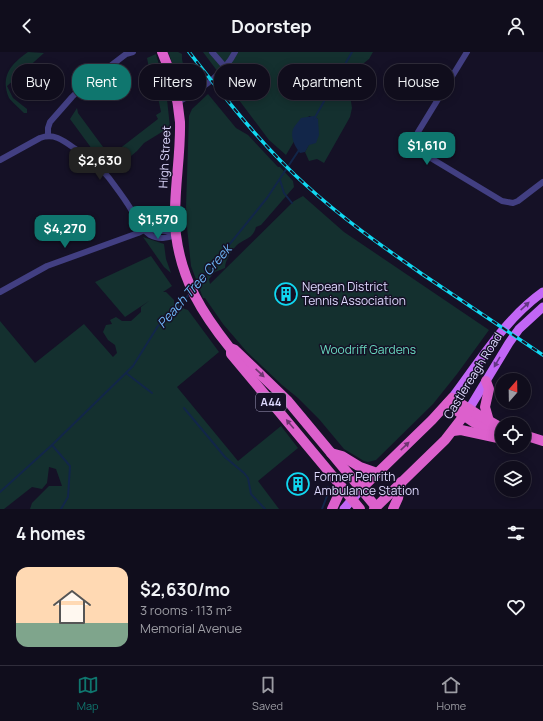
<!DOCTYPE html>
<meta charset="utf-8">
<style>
:root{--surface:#100d1c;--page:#1e1b29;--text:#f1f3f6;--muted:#9c9ca3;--line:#302d3b;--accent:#0f766e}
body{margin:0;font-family:Manrope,sans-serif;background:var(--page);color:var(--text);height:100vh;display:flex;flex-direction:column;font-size:15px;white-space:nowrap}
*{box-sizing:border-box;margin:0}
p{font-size:13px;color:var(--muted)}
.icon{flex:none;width:22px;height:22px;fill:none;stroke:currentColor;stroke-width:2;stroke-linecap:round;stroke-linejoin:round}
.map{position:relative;height:457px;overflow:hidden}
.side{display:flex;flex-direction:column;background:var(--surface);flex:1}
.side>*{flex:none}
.top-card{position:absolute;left:12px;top:12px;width:519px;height:36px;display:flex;gap:8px}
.needle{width:26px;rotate:20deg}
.controls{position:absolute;left:495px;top:321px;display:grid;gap:8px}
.controls a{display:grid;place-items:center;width:36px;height:36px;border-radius:50%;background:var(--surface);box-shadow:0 2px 10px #0003,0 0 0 1px var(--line);font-size:20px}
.price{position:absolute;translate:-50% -34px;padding:0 9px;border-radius:8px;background:var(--accent);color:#fff;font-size:13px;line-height:26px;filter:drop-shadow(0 1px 2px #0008)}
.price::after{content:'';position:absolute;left:50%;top:24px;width:12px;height:9px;margin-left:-6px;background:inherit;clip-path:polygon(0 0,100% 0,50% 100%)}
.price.selected{background:#222;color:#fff}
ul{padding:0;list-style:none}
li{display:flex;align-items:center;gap:12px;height:100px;padding:0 16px}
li+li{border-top:1px solid var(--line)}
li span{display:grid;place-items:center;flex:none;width:112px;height:80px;border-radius:12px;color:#555}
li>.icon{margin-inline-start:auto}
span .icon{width:48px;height:48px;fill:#fffc;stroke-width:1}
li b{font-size:17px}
h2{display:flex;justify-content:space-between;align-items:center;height:48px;padding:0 16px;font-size:17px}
.pill{padding:0 14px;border-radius:16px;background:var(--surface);box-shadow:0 2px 10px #0003,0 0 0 1px var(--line);font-size:14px;line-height:36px}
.pill.selected{background:var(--accent);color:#fff}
header{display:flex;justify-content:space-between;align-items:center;height:52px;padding:0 16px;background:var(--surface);font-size:18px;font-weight:700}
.tab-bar{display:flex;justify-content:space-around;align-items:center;height:56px;border-top:1px solid var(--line);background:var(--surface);font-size:11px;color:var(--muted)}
.tab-bar a{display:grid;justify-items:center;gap:2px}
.tab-bar .selected{color:var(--accent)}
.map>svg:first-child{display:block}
.green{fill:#14302f}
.water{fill:#122649}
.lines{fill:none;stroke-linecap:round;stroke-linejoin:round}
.stream{stroke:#122649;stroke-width:2}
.minor{stroke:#423f82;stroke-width:6}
.primary{stroke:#c266f6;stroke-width:9}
.trunk{stroke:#dc60cc;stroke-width:10}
.rail-casing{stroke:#10d8f1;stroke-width:3.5}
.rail{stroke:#151126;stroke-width:2;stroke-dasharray:6;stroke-linecap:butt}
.oneway{fill:#633784}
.oneway2{fill:#6f3571}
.labels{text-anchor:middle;stroke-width:3;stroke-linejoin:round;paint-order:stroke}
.shield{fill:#151126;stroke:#a19cbc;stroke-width:1}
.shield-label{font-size:11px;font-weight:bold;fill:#ddd8fd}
.street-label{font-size:12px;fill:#ddd8fd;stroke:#151126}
.poi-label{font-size:12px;fill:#ddd8fd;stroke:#151126;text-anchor:start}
.park-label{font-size:12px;fill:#68d9be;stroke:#151126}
.water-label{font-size:13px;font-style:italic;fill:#6db5f6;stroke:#151126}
</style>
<header><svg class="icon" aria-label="back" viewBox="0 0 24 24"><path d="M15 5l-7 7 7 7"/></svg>Doorstep<svg class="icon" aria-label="person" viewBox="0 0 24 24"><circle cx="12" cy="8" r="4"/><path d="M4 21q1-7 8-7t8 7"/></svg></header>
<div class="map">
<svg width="543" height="457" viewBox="0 0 543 457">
<rect width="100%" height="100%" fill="#151126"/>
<g class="green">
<path d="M28 0 44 1 7 34 13 46 27 57V61H24C19 56 13 51 9 46 0 24 11 12 28 0Z"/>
<path d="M168 0H178L182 2C181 21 193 17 202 28L193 36 188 37 186 39C179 35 172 9 168 0Z"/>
<path d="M203 0H373L369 7 349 23 350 43 352 56 350 65 324 111 317 107 309 109 305 100 318 75V67L309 64 286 103 269 88Z"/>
<path d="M156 2 166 38 170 75 144 91 137 99 113 119 95 101 70 67 77 56 78 61 106 99 111 97 114 101 158 67 156 63 161 60 153 21H147L149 16 147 6Z"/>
<path d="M208 42 236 76 248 83 278 115H280L293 129 294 135 261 173 256 175C253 187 244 187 237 193 232 198 225 208 225 216L215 220 209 227 210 232 294 149 303 144 344 180 489 278 457 322 433 352 376 408 368 410 364 409 344 397 319 367 298 346 282 333 247 300 223 272 205 246H203L191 214 187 175 186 155 189 64 192 57Z"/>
<path d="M143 185 164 192 166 207 171 221 164 215Z"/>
<path d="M151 204 172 234 163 240H166L174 248V254L182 248V256L188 258 219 300 177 335 238 409 281 374 298 396 258 429 279 457H30L32 451 49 434H62L56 417 49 415 47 431 42 437 32 435 4 457H0V269L35 311 84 272 113 305 117 301 115 293 108 288 103 280 106 273 112 272 110 268 116 265 122 269H131L141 260V255L149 249 125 265 95 230Z"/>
</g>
<path class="water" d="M314 64 318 67 319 83 316 91 309 93 305 100 300 101C295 95 290 85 293 77 295 73 299 69 301 66Z"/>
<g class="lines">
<g class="stream">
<path d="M314 67 352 0"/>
<path d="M280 128 284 141 292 151"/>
<path d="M195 235 267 146 299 98"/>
<path d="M126 321 152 341"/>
<path d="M184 356 225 405 244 421 248 426 251 442 265 457"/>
<path d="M52 393 70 414 68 445 61 457"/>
<path d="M0 440 52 393 133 314 158 274 175 260 190 241"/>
<path d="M322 457 327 444 328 435"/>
</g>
<g class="minor">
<path d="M212 0 225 15"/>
<path d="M467 0 418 80C412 91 420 99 429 105L502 149 513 151 518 149 543 130"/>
<path d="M178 50C199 39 224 22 235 0"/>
<path d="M48 84V76L50 70 72 45 79 38 126 2 133 0"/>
<path d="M0 108 40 86C54 81 63 88 74 96 86 105 99 113 109 126 115 134 121 142 127 151 134 161 139 176 150 183 159 188 167 186 176 183"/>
<path d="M144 178 166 179 176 183"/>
<path d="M0 240 47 214 138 181 144 178"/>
</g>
<g class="primary">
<path d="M452 346C480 309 505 267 543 240"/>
<path d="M469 357 509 291 519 277 543 255"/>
<path d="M344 457 362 436"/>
</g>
<g class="trunk">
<path d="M162 0C172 22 178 46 180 70 181 108 172 145 176 183 182 229 202 261 230 296L235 298 287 348 376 455"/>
<path d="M231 300V302L360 457"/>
<path d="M486 329 489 337 485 355 489 369"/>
<path d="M447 352 475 371 502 384"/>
<path d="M453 379 461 378 498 386"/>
<path d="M524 383 543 389"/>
<path d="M331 401 342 404 360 415 377 421"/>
<path d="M362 436 432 368 452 346 477 362 502 376"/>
<path d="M332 457 342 435"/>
<path d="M374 457 445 388 469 357"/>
<path d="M393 457 398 446 401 430"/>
</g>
<g class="rail-casing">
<path id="rail" d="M189 0C226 47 262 94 307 134 343 167 382 194 422 222 463 249 503 276 543 303"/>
</g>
<use href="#rail" class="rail"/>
</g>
<defs><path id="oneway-solid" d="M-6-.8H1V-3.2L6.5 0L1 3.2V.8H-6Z"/></defs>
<g class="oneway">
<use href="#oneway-solid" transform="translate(525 254) rotate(-43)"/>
<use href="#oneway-solid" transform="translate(497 310) rotate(120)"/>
</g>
<g class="oneway2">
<use href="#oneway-solid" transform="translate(260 321) rotate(43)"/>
<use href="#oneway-solid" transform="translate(290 372) rotate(-130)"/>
<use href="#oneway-solid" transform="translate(405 394) rotate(-44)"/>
</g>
<defs>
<g id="building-ring" transform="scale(1.15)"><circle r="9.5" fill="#151126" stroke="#10d8f1" stroke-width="1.5"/><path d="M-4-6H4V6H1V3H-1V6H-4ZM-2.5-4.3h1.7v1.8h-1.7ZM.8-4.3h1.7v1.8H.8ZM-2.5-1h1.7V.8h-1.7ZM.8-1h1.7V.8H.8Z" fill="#10d8f1"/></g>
</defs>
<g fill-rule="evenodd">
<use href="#building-ring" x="286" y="242"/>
<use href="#building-ring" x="298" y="432"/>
</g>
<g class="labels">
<rect class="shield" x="256" y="341" width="30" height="18" rx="3"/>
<g class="shield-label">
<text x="271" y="354">A44</text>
</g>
<g class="street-label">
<text transform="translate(165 105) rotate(-87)" y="4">High Street</text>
<text transform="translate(473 324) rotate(-58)" y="4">Castlereagh Road</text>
</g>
<g class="poi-label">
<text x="302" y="239">Nepean District<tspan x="302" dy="14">Tennis Association</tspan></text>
<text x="314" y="429">Former Penrith<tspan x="314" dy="14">Ambulance Station</tspan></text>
</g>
<g class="park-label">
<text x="368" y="302">Woodriff Gardens</text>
</g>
<g class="water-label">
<text transform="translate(194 234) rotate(-49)" y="5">Peach Tree Creek</text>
</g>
</g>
</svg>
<div class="controls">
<a><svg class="needle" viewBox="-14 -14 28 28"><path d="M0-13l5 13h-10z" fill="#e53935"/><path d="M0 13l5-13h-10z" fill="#9c9ca3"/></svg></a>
<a><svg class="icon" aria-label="locate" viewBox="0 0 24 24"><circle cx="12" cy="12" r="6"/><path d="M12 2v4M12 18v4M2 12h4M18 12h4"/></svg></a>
<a><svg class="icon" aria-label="layers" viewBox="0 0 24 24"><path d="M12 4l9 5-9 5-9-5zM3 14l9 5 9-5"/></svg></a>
</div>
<b class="price" style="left:427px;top:114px">$1,610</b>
<b class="price selected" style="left:100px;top:129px">$2,630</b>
<b class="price" style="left:158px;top:188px">$1,570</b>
<b class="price" style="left:65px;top:197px">$4,270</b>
<div class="top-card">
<a class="pill">Buy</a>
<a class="pill selected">Rent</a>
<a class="pill">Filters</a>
<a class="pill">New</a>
<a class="pill">Apartment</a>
<a class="pill">House</a>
</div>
</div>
<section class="side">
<h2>4 homes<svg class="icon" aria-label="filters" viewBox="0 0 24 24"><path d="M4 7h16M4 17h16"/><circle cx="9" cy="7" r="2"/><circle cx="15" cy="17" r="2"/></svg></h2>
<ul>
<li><span style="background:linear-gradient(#ffd9b3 70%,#7fa58c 0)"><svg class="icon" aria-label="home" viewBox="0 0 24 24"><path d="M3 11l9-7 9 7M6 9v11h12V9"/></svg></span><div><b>$2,630/mo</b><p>3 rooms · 113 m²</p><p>Memorial Avenue</p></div><svg class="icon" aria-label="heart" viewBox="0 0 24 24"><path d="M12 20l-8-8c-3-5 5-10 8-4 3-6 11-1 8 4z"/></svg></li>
</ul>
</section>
<nav class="tab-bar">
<a class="selected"><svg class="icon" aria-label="map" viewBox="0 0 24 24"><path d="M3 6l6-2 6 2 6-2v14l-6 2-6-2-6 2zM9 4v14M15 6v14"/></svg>Map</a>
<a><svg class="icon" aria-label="saved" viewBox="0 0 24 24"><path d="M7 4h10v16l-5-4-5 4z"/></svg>Saved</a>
<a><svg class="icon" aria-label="home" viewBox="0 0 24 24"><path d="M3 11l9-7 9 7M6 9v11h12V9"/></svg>Home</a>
</nav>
